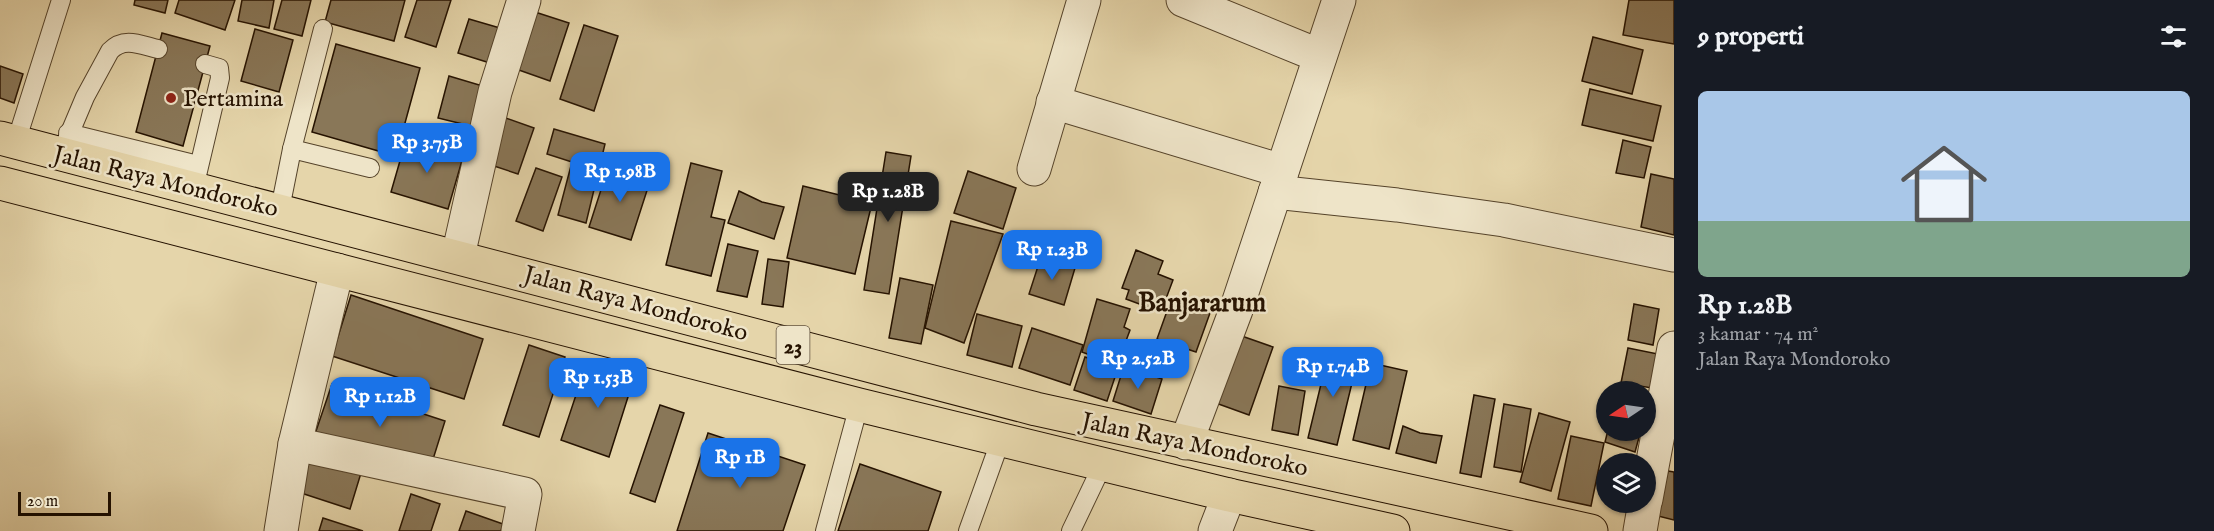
<!DOCTYPE html>
<html lang="id">
<meta charset="utf-8">
<style>
:root{--surface:#171b24;--page:#242831;--text:#f1f3f6;--muted:#9ea1a6;--accent:#1a73e8}
body{margin:0;font-family:"IM FELL English",serif;background:var(--page);color:var(--text);height:100vh;display:flex;flex-direction:column;font-size:22px;white-space:nowrap}
*{box-sizing:border-box;margin:0}
p{font-size:20px;color:var(--muted)}
.icon{flex:none;width:33px;height:33px;fill:none;stroke:currentColor;stroke-width:2;stroke-linecap:round;stroke-linejoin:round}
.map{position:relative;flex:1;overflow:hidden}
.panel{display:flex;flex-direction:column;background:var(--surface);width:540px}
.panel>*{flex:none}
.needle{width:39px;rotate:257deg}
.controls{position:absolute;left:1596px;top:381px;display:grid;gap:12px}
.controls a{display:grid;place-items:center;width:60px;height:60px;border-radius:50%;background:var(--surface);box-shadow:0 2px 4px #0004;font-size:30px}
.scale{position:absolute;left:18px;bottom:15px;width:93px;box-sizing:border-box;padding-left:6px;border:3px solid #251200;border-top:0;font-size:16px;line-height:21px;white-space:nowrap;color:#251200;-webkit-text-stroke:4px #eee4c8;paint-order:stroke}
.price{position:absolute;translate:-50% -51px;padding:0 14px;border-radius:12px;background:var(--accent);color:#fff;font-size:20px;line-height:39px;filter:drop-shadow(0 2px 3px #0008)}
.price::after{content:'';position:absolute;left:50%;top:36px;width:18px;height:14px;margin-left:-9px;background:inherit;clip-path:polygon(0 0,100% 0,50% 100%)}
.price.current{background:#222;color:#fff}
ul{padding:0;list-style:none}
li{display:grid;align-content:center;gap:12px;height:318px;padding:0 24px}
li span{display:grid;place-items:center;height:186px;border-radius:9px;color:#555}
li>.icon{margin-inline-start:auto}
span .icon{width:108px;height:108px;fill:#fffc;stroke-width:1}
li b{font-size:26px}
h2{display:flex;justify-content:space-between;align-items:center;height:72px;padding:0 24px;font-size:26px}
main{display:flex;flex:1;min-height:0}
.map>svg:first-child{display:block}
.building{fill:#897758;stroke:#251200;stroke-width:1.5}
.lines{fill:none;stroke-linecap:round;stroke-linejoin:round}
.service-casing{stroke:#55432a;stroke-width:20}
.minor-casing{stroke:#55432a;stroke-width:35}
.tertiary-casing{stroke:#55432a;stroke-width:35}
.trunk-casing{stroke:#251200;stroke-width:35}
.service{stroke:#eee4c8;stroke-width:18}
.minor{stroke:#eee4c8;stroke-width:33}
.tertiary{stroke:#eee4c8;stroke-width:33}
.trunk{stroke:#e5d5aa;stroke-width:33}
.poi-dot{fill:#8f2418;stroke:#eee4c8;stroke-width:2}
.labels{text-anchor:middle;stroke-width:5;stroke-linejoin:round;paint-order:stroke}
.shield{fill:#eee4c8;stroke:#61513c;stroke-width:1.5}
.shield-label{font-size:22px;font-weight:bold;fill:#251200}
.poi-label{font-size:24px;fill:#251200;stroke:#eee4c8;text-anchor:start}
.street-label{font-size:24px;fill:#251200;stroke:#eee4c8}
.quarter-label{font-size:27px;font-weight:bold;fill:#251200;stroke:#eee4c8}
</style>
<main>
<div class="map">
<svg width="1674" height="531" viewBox="0 0 1674 531">
<rect width="100%" height="100%" fill="#e5d5aa"/>
<filter id="stains"><feTurbulence type="fractalNoise" baseFrequency=".00333" numOctaves="4"/><feColorMatrix values="0 0 0 0 .2 0 0 0 0 .09 0 0 0 0 .02 0 0 0 .5 -.17"/></filter>
<radialGradient id="worn" r=".72"><stop offset=".6" stop-color="#630" stop-opacity="0"/><stop offset="1" stop-color="#630" stop-opacity=".3"/></radialGradient>
<g class="building">
<path d="M135 0H168L165 13 134 5Z"/>
<path d="M179 0H235L225 30 175 13Z"/>
<path d="M242 0H274L269 28 238 21Z"/>
<path d="M282 0H311L302 36 274 29Z"/>
<path d="M331 0H405L394 41 325 22Z"/>
<path d="M417 0H451L436 47 405 37Z"/>
<path d="M1629 0H1674V44L1623 35Z"/>
<path d="M535 12 569 23 550 81 516 69Z"/>
<path d="M469 19 500 28 490 63 458 53Z"/>
<path d="M584 25 618 36 594 111 560 99Z"/>
<path d="M255 29 293 40 279 92 241 81Z"/>
<path d="M162 33 210 46 183 146 136 132Z"/>
<path d="M1593 37 1643 50 1632 94 1582 81Z"/>
<path d="M336 44 420 68 396 156 312 132Z"/>
<path d="M0 66 23 74 14 103 0 98Z"/>
<path d="M449 76 486 87 475 127 438 118Z"/>
<path d="M1590 89 1661 106 1653 141 1582 125Z"/>
<path d="M500 116 534 128 518 174 485 163Z"/>
<path d="M554 129 605 144 586 223 558 215 572 162 547 154Z"/>
<path d="M406 140 463 157 448 209 391 192Z"/>
<path d="M1623 140 1651 147 1644 178 1616 173Z"/>
<path d="M886 152 911 156 889 294 864 290Z"/>
<path d="M691 163 722 171 711 217 725 220 711 276 666 265Z"/>
<path d="M609 165 651 178 631 240 589 227Z"/>
<path d="M536 168 562 177 543 231 516 221Z"/>
<path d="M968 171 1016 188 1003 229 954 213Z"/>
<path d="M1651 174 1674 179V235L1641 227Z"/>
<path d="M803 186 872 203 855 274 787 258Z"/>
<path d="M739 191 762 202 784 207 774 239 728 223Z"/>
<path d="M951 221 1003 234 964 343 925 328Z"/>
<path d="M728 244 758 251 747 297 717 291Z"/>
<path d="M1136 250 1163 261 1158 274 1173 280 1161 312 1126 299 1129 290 1122 288Z"/>
<path d="M1041 257 1075 268 1064 305 1029 294Z"/>
<path d="M768 259 789 262 783 307 762 304Z"/>
<path d="M900 278 933 285 921 344 889 338Z"/>
<path d="M351 295 483 339 464 399 332 356Z"/>
<path d="M1097 299 1130 309 1124 327 1130 330 1117 365 1082 352Z"/>
<path d="M1171 300 1210 313 1196 352 1157 339Z"/>
<path d="M1634 304 1659 309 1653 345 1628 340Z"/>
<path d="M977 314 1022 326 1012 367 967 355Z"/>
<path d="M1032 328 1083 345 1070 385 1019 368Z"/>
<path d="M1236 334 1273 347 1249 415 1213 402Z"/>
<path d="M1131 340 1170 353 1164 373 1125 361Z"/>
<path d="M529 345 565 357 539 437 503 425Z"/>
<path d="M1628 348 1658 354 1652 388 1621 383Z"/>
<path d="M1329 351 1358 358 1337 445 1308 438Z"/>
<path d="M1294 356H1320L1319 382 1293 381Z"/>
<path d="M1085 357 1118 368 1107 401 1074 390Z"/>
<path d="M587 362 634 378 609 457 561 440Z"/>
<path d="M1371 363 1407 371 1389 449 1353 440Z"/>
<path d="M1124 366 1162 379 1151 414 1113 401Z"/>
<path d="M332 384 445 421 429 472 315 434Z"/>
<path d="M1279 386 1305 391 1298 435 1272 430Z"/>
<path d="M1474 395 1495 399 1481 477 1460 473Z"/>
<path d="M1504 404 1531 409 1521 472 1494 467Z"/>
<path d="M660 405 684 413 655 502 630 493Z"/>
<path d="M1539 413 1570 422 1551 491 1520 482Z"/>
<path d="M1403 426 1420 433 1442 436 1436 463 1396 453Z"/>
<path d="M1608 430H1641L1635 452 1605 442Z"/>
<path d="M708 433 805 465 783 531H677Z"/>
<path d="M1571 436 1604 443 1591 506 1558 499Z"/>
<path d="M310 457 361 473 350 509 298 492Z"/>
<path d="M860 464 941 492 928 531H838Z"/>
<path d="M1668 471 1674 472V520L1658 516Z"/>
<path d="M411 494 440 504 431 531H399Z"/>
<path d="M466 511 503 524 501 531H459Z"/>
<path d="M323 518 363 531H319Z"/>
</g>
<g class="lines">
<g class="service-casing">
<g id="service">
<path d="M68 133 198 165"/>
<path d="M16 142 61 0"/>
<path d="M292 149 370 168"/>
<path d="M61 154 85 97 110 51C124 36 141 45 158 49"/>
<path d="M194 188 220 78 219 68 205 64"/>
<path d="M280 209 292 149 323 29"/>
<path d="M825 531 859 405"/>
<path d="M968 531 1001 439"/>
<path d="M1071 531 1103 464"/>
</g>
</g>
<g class="minor-casing">
<g id="minor">
<path d="M1183 0 1320 56"/>
<path d="M1053 102 1282 171"/>
<path d="M1034 169 1084 0"/>
<path d="M1275 192 1397 205 1504 220 1674 255"/>
<path d="M458 256 495 92 524 0"/>
<path d="M1186 443 1236 310 1339 0"/>
<path d="M295 444 525 494 518 531"/>
<path d="M281 531 295 444 337 270"/>
</g>
</g>
<g class="tertiary-casing">
<g id="tertiary">
<path d="M1646 499 1674 348"/>
<path d="M1215 531 1229 495"/>
<path d="M1640 531 1645 502"/>
</g>
</g>
<g class="trunk-casing">
<g id="trunk">
<path d="M0 138 1036 409 1591 531"/>
<path d="M0 183 859 405 1229 495 1393 531"/>
</g>
</g>
<use href="#service" class="service"/>
<use href="#minor" class="minor"/>
<use href="#tertiary" class="tertiary"/>
<use href="#trunk" class="trunk"/>
</g>
<circle class="poi-dot" cx="171" cy="98" r="6"/>
<g class="labels">
<rect class="shield" x="776.5" y="326" width="33" height="38" rx="4.5"/>
<g class="shield-label">
<text x="793" y="353">23</text>
</g>
<g class="poi-label">
<text x="183" y="106">Pertamina</text>
</g>
<g class="street-label">
<text transform="translate(166 181) rotate(14)" y="8">Jalan Raya Mondoroko</text>
<text transform="translate(636 303) rotate(15)" y="8">Jalan Raya Mondoroko</text>
<text transform="translate(1195 444) rotate(12)" y="8">Jalan Raya Mondoroko</text>
</g>
<g class="quarter-label">
<text x="1202" y="311">Banjararum</text>
</g>
</g>
<rect width="100%" height="100%" filter="url(#stains)"/>
<rect width="100%" height="100%" fill="url(#worn)"/>
</svg>
<div class="controls">
<a><svg class="needle" viewBox="-14 -14 28 28"><path d="M0-13l5 13h-10z" fill="#e53935"/><path d="M0 13l5-13h-10z" fill="#9ea1a6"/></svg></a>
<a><svg class="icon" aria-label="layers" viewBox="0 0 24 24"><path d="M12 4l9 5-9 5-9-5zM3 14l9 5 9-5"/></svg></a>
</div>
<div class="scale">20 m</div>
<b class="price" style="left:427px;top:174px">Rp 3.75B</b>
<b class="price" style="left:620px;top:203px">Rp 1.98B</b>
<b class="price current" style="left:888px;top:223px">Rp 1.28B</b>
<b class="price" style="left:1052px;top:281px">Rp 1.23B</b>
<b class="price" style="left:1138px;top:390px">Rp 2.52B</b>
<b class="price" style="left:1333px;top:398px">Rp 1.74B</b>
<b class="price" style="left:598px;top:409px">Rp 1.53B</b>
<b class="price" style="left:380px;top:428px">Rp 1.12B</b>
<b class="price" style="left:740px;top:489px">Rp 1B</b>
</div>
<section class="panel">
<h2>9 properti<svg class="icon" aria-label="filters" viewBox="0 0 24 24"><path d="M4 7h16M4 17h16"/><circle cx="9" cy="7" r="2"/><circle cx="15" cy="17" r="2"/></svg></h2>
<ul>
<li><span style="background:linear-gradient(#a9c7e8 70%,#7fa58c 0)"><svg class="icon" aria-label="home" viewBox="0 0 24 24"><path d="M3 11l9-7 9 7M6 9v11h12V9"/></svg></span><div><b>Rp 1.28B</b><p>3 kamar · 74 m²</p><p>Jalan Raya Mondoroko</p></div></li>
</ul>
</section>
</main>
